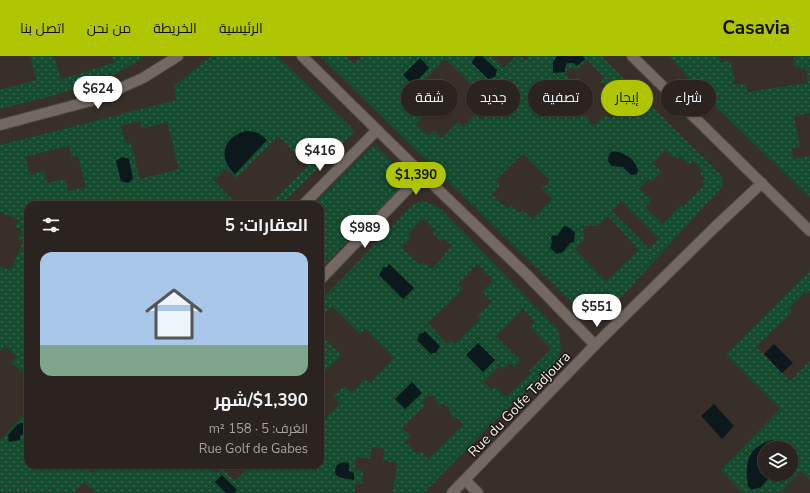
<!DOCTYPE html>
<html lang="ar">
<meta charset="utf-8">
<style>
:root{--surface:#2a231f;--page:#362f2c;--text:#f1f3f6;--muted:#a5a4a4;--line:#46403d;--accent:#b0c501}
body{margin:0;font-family:"Nunito Sans",Cairo,sans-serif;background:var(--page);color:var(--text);direction:rtl;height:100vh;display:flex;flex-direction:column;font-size:15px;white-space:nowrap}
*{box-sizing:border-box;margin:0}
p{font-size:13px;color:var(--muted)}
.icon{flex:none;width:22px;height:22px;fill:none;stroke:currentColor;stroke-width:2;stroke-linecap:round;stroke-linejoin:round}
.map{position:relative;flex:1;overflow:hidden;direction:ltr}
.sheet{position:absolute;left:24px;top:145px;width:300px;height:268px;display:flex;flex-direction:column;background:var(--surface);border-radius:12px;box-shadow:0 1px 3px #0004,0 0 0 1px var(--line);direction:rtl}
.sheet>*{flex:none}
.top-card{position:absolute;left:336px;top:24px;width:380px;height:36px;direction:rtl;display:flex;gap:8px}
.tools{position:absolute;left:758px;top:385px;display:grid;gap:8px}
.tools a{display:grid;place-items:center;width:40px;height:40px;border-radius:50%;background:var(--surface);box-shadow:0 1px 3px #0004,0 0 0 1px var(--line);font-size:20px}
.price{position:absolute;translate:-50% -34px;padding:0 9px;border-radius:14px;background:#fff;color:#222;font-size:13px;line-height:26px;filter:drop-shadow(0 1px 2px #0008)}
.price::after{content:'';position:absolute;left:50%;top:24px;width:12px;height:9px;margin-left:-6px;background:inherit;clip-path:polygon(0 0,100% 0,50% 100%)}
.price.current{background:var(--accent);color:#111}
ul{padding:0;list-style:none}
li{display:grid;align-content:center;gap:8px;height:212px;padding:0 16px}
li+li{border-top:1px solid var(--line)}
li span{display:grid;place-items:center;height:124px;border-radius:12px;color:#555}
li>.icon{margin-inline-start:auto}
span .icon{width:72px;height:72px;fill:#fffc;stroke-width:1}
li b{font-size:17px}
h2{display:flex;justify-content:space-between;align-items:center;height:48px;padding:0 16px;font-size:17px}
.pill{padding:0 14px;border-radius:18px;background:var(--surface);box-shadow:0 1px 3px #0004,0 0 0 1px var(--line);font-size:14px;line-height:36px}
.pill.current{background:var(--accent);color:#111}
header{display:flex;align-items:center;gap:24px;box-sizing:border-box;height:56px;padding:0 20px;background:var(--accent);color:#111}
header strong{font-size:19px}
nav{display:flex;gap:22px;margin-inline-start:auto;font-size:14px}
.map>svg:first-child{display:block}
.garden{fill:url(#garden-dots);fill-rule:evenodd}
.water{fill:#0b191d}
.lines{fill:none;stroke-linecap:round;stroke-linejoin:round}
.minor-casing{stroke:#524b45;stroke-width:12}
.minor{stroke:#746962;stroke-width:10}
.labels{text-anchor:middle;stroke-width:3;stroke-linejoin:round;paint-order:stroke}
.street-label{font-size:14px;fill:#f4eeea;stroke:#1c1815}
</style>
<header>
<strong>Casavia</strong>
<nav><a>الرئيسية</a><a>الخريطة</a><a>من نحن</a><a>اتصل بنا</a></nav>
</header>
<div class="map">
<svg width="810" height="437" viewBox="0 0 810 437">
<defs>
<pattern id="garden-dots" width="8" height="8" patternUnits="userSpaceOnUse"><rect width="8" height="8" fill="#154c2f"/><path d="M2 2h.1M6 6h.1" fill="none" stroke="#38664d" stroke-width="1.8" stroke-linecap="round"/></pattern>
</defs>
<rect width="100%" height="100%" fill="#382f29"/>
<g class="garden">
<path d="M30 0H54L61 23 114 7 112 0H145C102 31 50 40 0 53V34L36 24Z"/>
<path d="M212 0H277L351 71 354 76 281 149H269L308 110 278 80 236 122 226 112 214 125 237 149H43V148L28 149V316L25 319 12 307 17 301 5 290 0 296V210L11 214 23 186 18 183 22 174 15 171 18 164 0 156V89L177 44 174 30ZM140 65 142 73 167 66 179 113 140 123 131 87 126 88 121 70ZM69 90 72 101 78 100 86 131 68 135 65 123 47 127 44 115 30 119 25 101Z"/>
<path d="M320 0H346L354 8 362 0H477L473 5 496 15V14L482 0H492L504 12 516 0H520L525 5 530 0H557L556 1 564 13 566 9 569 6 574 7 577 10 585 3 583 0H601L721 119 723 128 721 132 615 248C602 259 591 259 576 251ZM445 3 494 50 481 64 475 58 463 71 458 66 442 82 434 75 428 80 416 68 434 48 417 32ZM587 4 604 21 601 25 616 41 612 46 619 53 610 63 606 59 594 70 582 57 577 62 566 51 575 42 565 32 568 29 565 26 568 22 566 18 567 14 572 12 577 14ZM665 94 674 102 675 101 677 103 680 100 689 109 693 105 703 115 700 118 705 123 702 126 704 129 683 151 681 149 663 168 645 152 651 144 639 133 648 123 652 126 662 116 653 108ZM619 96 631 102 638 113 628 116 623 111H615ZM523 98 550 125 542 133 552 143 532 163 523 154 519 157 511 149 507 153 492 138 500 129 496 124ZM621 145 659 183 649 193 612 155ZM608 160 639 194 606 226 575 193 584 185 583 170H597Z"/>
<path d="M669 0H719L720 6 731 5 735 29 745 28 747 36 808 27 806 13 801 14 800 11H795L794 2 798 0H810V57L794 60 800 91 791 93 793 103 810 100V142L720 55Z"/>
<path d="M376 90 405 120V127L320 213V149H313L371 91Z"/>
<path d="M422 145 430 147 441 153 558 274 561 290 559 303 487 372 424 437H393L397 407 383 405 384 392 372 391 370 403 356 401 355 414 363 415 362 428 356 427 354 437H234L237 434 215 426 226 437H96L84 426 73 437H65L62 435 59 437 0 436V385L28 353V409H74L79 412 86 413 91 417H93L97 411 96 409H207L216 417 221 412 235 425 251 409H261L265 413 269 409H320V368L340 347 334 341 344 330 352 337 365 323 370 327 394 302 365 273 360 278 332 250 320 262V245L415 147ZM422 163 435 174 432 177 441 185 444 183 452 190 432 213 423 206 420 209 402 192 410 182 408 179ZM477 208 493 224 482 236 492 246 478 260 480 263 455 288 451 284 447 288 428 267 463 233 458 228ZM390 209 414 232 404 243 379 219ZM523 253 535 266 530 271 551 293 529 315 531 317 506 341 495 330 491 334 484 326 500 310 504 313 510 307 514 312 521 305 496 280ZM425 276 438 293 437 296 431 298 417 283ZM428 339 434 341 437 347 439 350 443 347 451 355 449 358 454 364 457 362 463 369 428 403 421 395 417 398 405 385 410 380 402 371 424 351 423 344Z"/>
<path d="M810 215V236L807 238 805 236 789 253 792 256 756 291 790 325 810 305V424L801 415 780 437H743L721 414 780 353 726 299ZM769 385H774C777 393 783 392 791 392V418H777L768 423 755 433H750L746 416Z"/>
<path d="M320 278 341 299 320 321Z"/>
</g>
<g class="water">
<path d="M477 0H482L497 14 495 21 488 23 472 7 474 2Z"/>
<path d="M557 0H583L585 3 577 10 574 7H567L565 11V16L553 17V6Z"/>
<path d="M420 2 429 12 413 29 403 19Z"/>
<path d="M246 75C255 75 261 78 267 84L235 118C217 102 223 81 246 75Z"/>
<path d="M611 96C623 94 634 103 638 113L637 118 631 119 623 111 612 110C607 106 607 101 611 96Z"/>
<path d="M122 101 129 103 133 123 128 127 121 125 116 105Z"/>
<path d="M564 170 568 171 575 176 574 186 570 187 563 196 557 198 550 192 552 185 551 182 553 179 557 180Z"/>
<path d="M389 208 414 232 403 243 379 219 381 216 383 211H387Z"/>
<path d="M425 275 440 290 436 297H433L431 298 417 284 418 282 419 278 423 277Z"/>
<path d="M478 287 495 304 483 316 466 299Z"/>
<path d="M774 288 793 307 782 317 764 298Z"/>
<path d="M412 326 422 337 405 353 395 343Z"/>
<path d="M714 348 734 370 722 383 701 360Z"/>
<path d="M24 366 26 375 20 380V384L9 386 8 379 18 368Z"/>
<path d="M772 384 775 386 777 391 780 392H765V418H777L768 423 761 431 752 434 748 430C745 407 746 392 772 384Z"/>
<path d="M342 406 349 407V415L354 417V424C344 422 330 423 337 409Z"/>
<path d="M222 419 237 434 234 437H226L215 426Z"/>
</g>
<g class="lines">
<g class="minor-casing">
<g id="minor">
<path d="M302 0 422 118 526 218 595 289"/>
<path d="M632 0 810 175"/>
<path d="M0 69 94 44 143 22 178 0"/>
<path d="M303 149 377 74"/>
<path d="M320 224 422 118"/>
<path d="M465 424 478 437"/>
<path d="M452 437 595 289 714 172 762 127"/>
</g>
</g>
<use href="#minor" class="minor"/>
</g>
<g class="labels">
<g class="street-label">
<text transform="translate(519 348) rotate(-46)" y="5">Rue du Golfe Tadjoura</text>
</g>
</g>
</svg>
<div class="tools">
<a><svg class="icon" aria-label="layers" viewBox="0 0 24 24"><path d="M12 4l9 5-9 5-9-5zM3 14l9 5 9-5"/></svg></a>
</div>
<b class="price" style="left:98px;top:54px">$624</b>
<b class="price" style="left:320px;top:116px">$416</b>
<b class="price current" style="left:416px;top:140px">$1,390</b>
<b class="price" style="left:365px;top:193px">$989</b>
<b class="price" style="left:597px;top:272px">$551</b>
<div class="top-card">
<a class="pill">شراء</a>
<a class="pill current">إيجار</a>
<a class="pill">تصفية</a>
<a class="pill">جديد</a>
<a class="pill">شقة</a>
</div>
<section class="sheet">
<h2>العقارات: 5<svg class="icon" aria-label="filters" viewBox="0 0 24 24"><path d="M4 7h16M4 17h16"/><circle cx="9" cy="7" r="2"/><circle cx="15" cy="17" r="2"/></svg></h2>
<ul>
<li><span style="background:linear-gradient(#a9c7e8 75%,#7fa58c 0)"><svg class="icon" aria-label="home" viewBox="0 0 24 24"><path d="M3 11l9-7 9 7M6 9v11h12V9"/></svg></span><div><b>$1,390/شهر</b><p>الغرف: 5 · 158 m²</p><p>Rue Golf de Gabes</p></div></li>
</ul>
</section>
</div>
